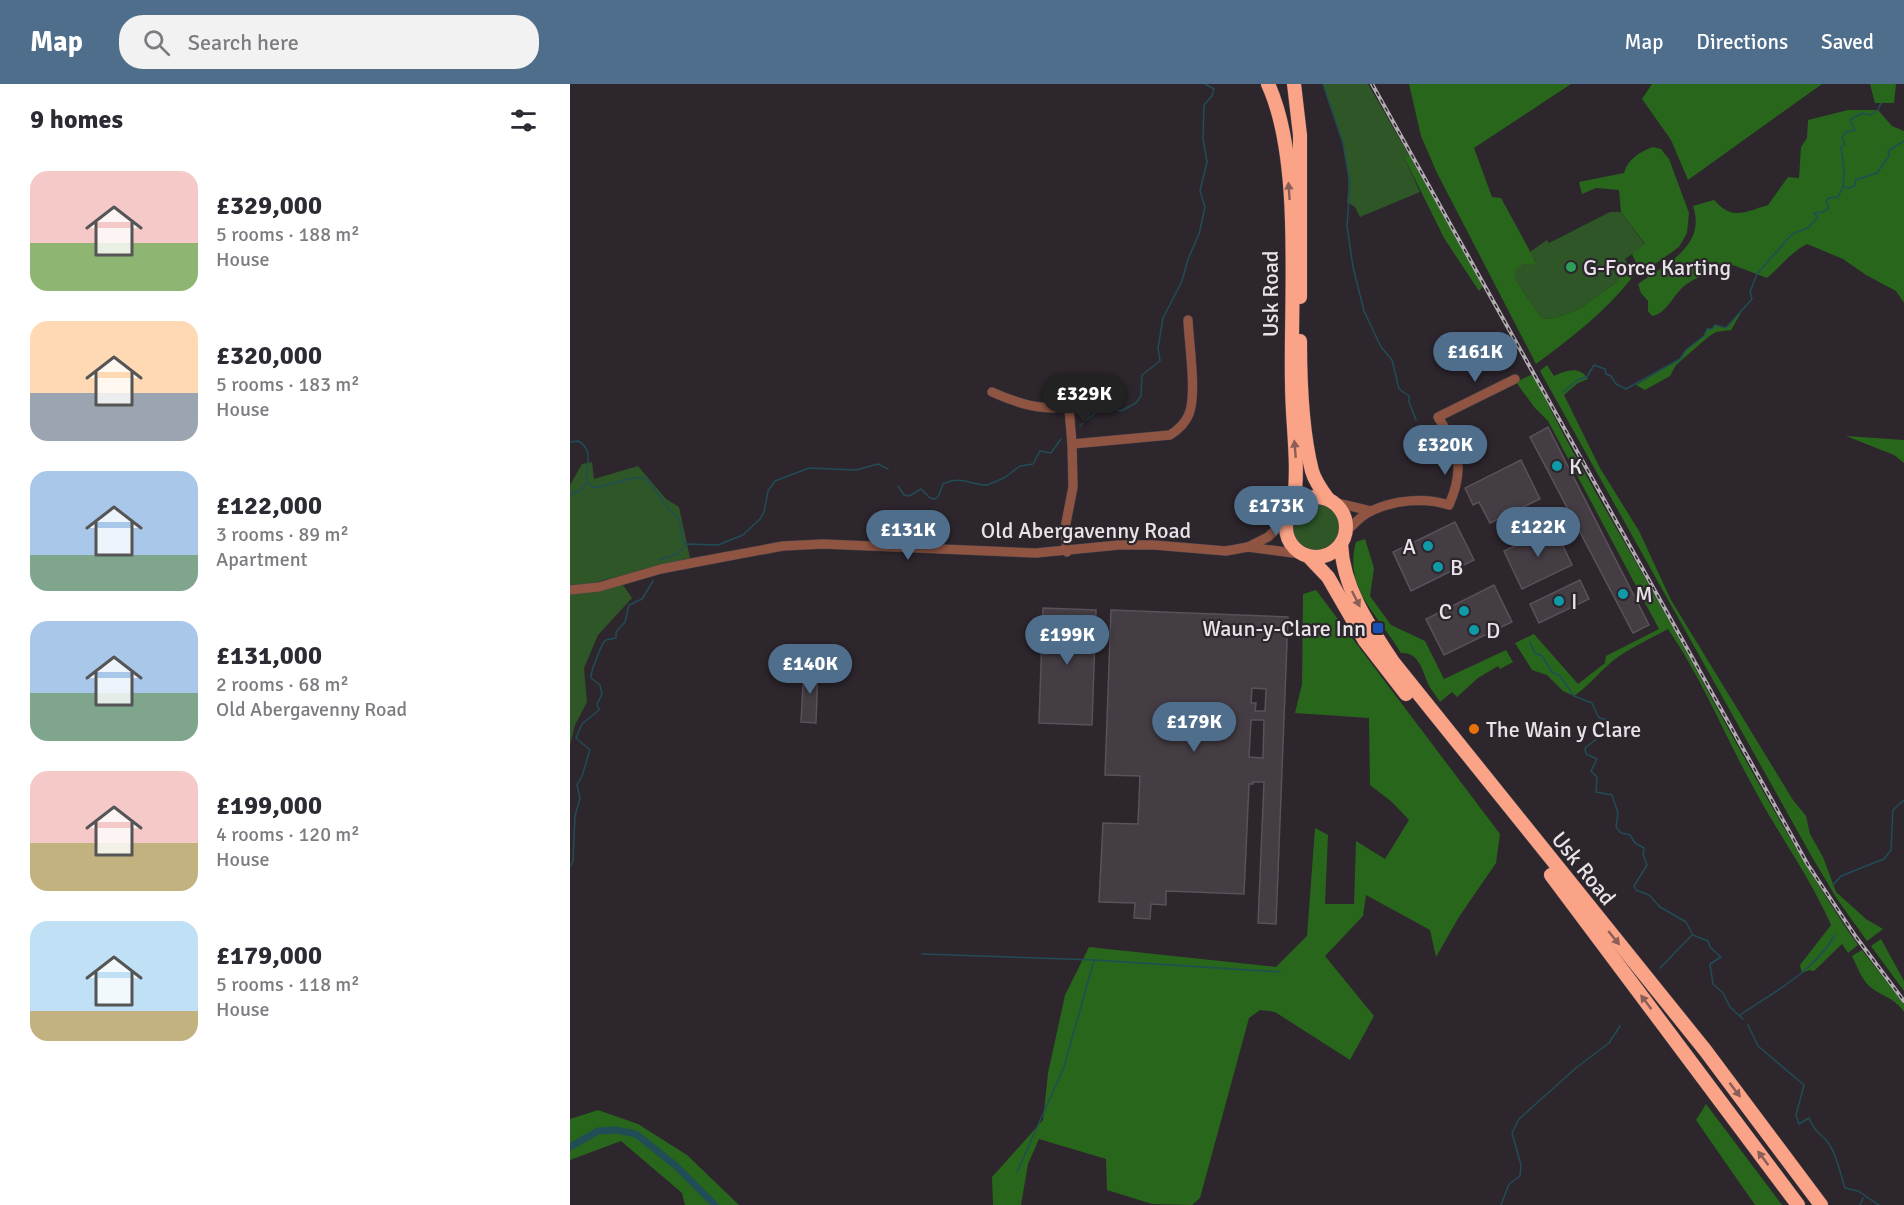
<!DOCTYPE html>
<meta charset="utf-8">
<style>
:root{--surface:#fff;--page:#f2f2f3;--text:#2b2b33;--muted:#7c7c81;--accent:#4e6e8c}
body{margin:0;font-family:Signika,sans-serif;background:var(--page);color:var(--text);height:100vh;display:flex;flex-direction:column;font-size:22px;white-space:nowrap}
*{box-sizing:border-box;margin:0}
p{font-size:20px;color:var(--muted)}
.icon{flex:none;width:33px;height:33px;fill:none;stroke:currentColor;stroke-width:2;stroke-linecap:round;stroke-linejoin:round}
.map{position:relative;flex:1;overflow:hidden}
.side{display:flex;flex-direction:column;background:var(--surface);width:570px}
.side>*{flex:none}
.price{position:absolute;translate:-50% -51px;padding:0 14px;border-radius:21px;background:var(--accent);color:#fff;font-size:20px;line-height:39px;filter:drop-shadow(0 2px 3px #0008)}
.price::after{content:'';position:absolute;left:50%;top:36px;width:18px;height:14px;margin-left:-9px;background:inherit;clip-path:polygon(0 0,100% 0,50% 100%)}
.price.active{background:#222;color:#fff}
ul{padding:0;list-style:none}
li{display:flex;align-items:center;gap:18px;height:150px;padding:0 30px}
li span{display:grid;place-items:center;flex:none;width:168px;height:120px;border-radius:18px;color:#555}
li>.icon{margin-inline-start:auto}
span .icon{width:72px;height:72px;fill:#fffc;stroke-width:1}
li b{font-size:26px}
h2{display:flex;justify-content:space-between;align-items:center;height:72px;padding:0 30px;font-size:26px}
header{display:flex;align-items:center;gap:36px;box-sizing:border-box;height:84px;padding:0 30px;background:var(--accent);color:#fff}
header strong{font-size:28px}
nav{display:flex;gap:33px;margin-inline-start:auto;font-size:21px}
.search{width:420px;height:54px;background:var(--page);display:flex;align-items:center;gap:15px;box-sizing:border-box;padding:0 21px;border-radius:24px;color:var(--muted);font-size:22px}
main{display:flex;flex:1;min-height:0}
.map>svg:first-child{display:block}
.green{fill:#2e5627}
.forest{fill:#28661b}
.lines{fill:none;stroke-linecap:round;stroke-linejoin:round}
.stream{stroke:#214d56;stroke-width:1.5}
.canal{stroke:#214d56;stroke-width:7}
.building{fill:#453d44;stroke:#5a5159;stroke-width:1.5;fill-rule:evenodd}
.minor-casing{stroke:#4b444b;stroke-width:10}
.highway-casing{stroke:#4b444b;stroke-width:15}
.minor{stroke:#8f5542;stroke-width:9}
.highway{stroke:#faa387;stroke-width:14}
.rail-casing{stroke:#b2acb2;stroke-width:4}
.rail{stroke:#2d262d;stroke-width:1.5;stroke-dasharray:4.5;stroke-linecap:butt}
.oneway{fill:#895e56}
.leisure-dot{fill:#2e9e5b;stroke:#2d262d;stroke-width:2}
.culture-dot{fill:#0f9aa8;stroke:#2d262d;stroke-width:2}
.transit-dot{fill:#1a4fb4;stroke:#2d262d;stroke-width:2}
.food-dot{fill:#e8710a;stroke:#2d262d;stroke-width:2}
.labels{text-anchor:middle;stroke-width:4.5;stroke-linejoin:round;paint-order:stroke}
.poi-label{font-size:22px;fill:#e8e3e8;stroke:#2d262d;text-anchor:start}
.street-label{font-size:22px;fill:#e8e3e8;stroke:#2d262d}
</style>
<header>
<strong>Map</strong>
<div class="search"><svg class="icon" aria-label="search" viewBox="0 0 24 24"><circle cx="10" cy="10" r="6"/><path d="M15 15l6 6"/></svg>Search here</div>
<nav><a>Map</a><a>Directions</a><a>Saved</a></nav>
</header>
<main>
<section class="side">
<h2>9 homes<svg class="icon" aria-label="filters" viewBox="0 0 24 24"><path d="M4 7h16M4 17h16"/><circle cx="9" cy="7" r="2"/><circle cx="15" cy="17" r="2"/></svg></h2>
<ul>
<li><span style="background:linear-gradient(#f6c9c9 60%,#8fb573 0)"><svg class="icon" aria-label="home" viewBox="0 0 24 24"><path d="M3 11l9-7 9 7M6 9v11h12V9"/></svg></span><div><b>£329,000</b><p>5 rooms · 188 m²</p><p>House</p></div></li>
<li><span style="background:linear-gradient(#ffd9b3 60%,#9aa5b1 0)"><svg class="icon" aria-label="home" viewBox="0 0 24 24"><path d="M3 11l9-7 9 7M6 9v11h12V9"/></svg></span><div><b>£320,000</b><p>5 rooms · 183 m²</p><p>House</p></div></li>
<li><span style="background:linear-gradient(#a9c7e8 70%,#7fa58c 0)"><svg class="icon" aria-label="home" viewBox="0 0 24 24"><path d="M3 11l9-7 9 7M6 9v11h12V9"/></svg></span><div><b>£122,000</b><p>3 rooms · 89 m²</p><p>Apartment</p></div></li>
<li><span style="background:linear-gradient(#a9c7e8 60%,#7fa58c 0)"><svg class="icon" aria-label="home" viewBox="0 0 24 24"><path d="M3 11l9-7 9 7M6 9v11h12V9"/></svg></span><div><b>£131,000</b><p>2 rooms · 68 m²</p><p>Old Abergavenny Road</p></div></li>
<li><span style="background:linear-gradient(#f6c9c9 60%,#c2b280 0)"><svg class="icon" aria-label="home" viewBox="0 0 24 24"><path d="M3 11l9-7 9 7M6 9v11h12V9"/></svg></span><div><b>£199,000</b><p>4 rooms · 120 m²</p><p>House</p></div></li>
<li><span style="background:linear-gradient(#bfe0f5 75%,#c2b280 0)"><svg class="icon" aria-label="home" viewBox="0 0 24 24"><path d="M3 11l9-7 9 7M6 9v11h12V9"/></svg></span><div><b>£179,000</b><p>5 rooms · 118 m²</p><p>House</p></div></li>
</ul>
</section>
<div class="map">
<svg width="1334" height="1121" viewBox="0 0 1334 1121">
<rect width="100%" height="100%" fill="#2d262d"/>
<g class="green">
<path d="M753 0H798L839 71 834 73 850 108 790 133 785 123 777 118C784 78 766 38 753 0Z"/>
<path d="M1040 128H1051L1075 161 1055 175 1047 198 1009 225 985 234 972 235 945 195V186L954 180 967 179 960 168 977 156 979 159Z"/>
<path d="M22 378 24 395 68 382 96 415 109 423 120 474 0 505V401L12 380Z"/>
<circle cx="746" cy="443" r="25"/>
<path d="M53 501 62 514 28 551 14 584 17 618 5 641 0 661V510Z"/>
</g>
<g class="forest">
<path d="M839 0H1001L904 64 922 113 931 114 967 180H954L946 186 945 195 972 235 985 234 1009 225 1047 198 1055 175 1060 185 1061 195C1035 228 1000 255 966 280L867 89 851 52Z"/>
<path d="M1082 0H1252L1118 96 1101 56 1072 15Z"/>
<path d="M1300 0H1326L1324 19H1305Z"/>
<path d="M1278 26H1308L1322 42 1334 47V219L1326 207 1296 191 1273 175 1237 160C1221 168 1211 182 1197 194L1163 181C1148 187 1125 192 1113 203 1103 212 1096 230 1082 232L1078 227V217L1071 209 1068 200C1094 181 1137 163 1123 122L1144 116C1163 137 1174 128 1198 121L1218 93 1229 94 1231 63 1237 54 1238 36Z"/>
<path d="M1083 63 1091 65 1099 75 1119 129 1117 149 1109 163 1071 190 1062 170 1075 160 1051 128 1049 106 1026 104 1012 110 1009 98 1054 89C1058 75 1069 68 1083 63Z"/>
<path d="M839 71 913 202 909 207 874 154 834 73Z"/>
<path d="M1172 227 1161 246 1146 248 1138 253 1106 281 1100 292 1075 306 1066 301 1110 275 1116 266 1134 252 1137 245H1142L1145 241 1156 244Z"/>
<path d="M977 281 984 292C997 286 1009 282 1018 295L1008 299 994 311 1030 384 1069 447 1101 516 1223 716 1236 732 1240 750 1253 773 1266 808 1296 835 1313 845 1297 857 1267 815 1242 773 970 287Z"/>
<path d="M963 290C1004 376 1055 457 1101 540 1161 648 1218 760 1288 861L1278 869 1272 860 1244 887 1239 886 1232 889 1230 881 1261 841C1241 795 1211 754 1187 710 1156 655 1133 596 1098 545 1078 556 1052 567 1036 583 1025 593 1017 603 1004 612L993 607 977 591 962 586 945 559 964 550 1008 600 1035 579 1036 572 1089 545 978 337 964 323 946 298Z"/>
<path d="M1276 352 1334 356V379L1324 371Z"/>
<path d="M795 455 804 484 800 512 821 541 855 557 874 595 936 566 943 578 930 585 928 582 908 594 887 613 882 608 870 618C867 613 864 609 861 605 853 592 851 567 831 569 809 531 773 505 786 458Z"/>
<path d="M746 506 930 750 926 779 889 833 866 873 860 846 796 811 793 832 755 872 804 932 780 976 705 928 690 926 679 934 630 1114 622 1121 582 1120 537 1106 536 1075 469 1055 458 1080 451 1121H423L422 1093 473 1036 478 989 495 911 519 863 706 883 737 852 745 744 758 751 755 820H784L786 757 815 775 839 736 822 718 800 701 799 634 725 629 732 600 733 510Z"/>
<path d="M1311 855 1334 897V907L1301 862Z"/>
<path d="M1292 866 1334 920V928C1325 914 1311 912 1299 902 1291 894 1287 882 1282 872Z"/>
<path d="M1136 1020 1212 1121H1185L1126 1036Z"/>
<path d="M28 1026 68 1040 117 1071 169 1121H115L112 1109 51 1057 0 1076V1035Z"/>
</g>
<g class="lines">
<g class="stream">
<path d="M753 0 773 59 780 100 777 142 783 183 794 227 811 263 822 276 829 305 839 312V318L846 336"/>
<path d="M1273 103 1274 85 1271 63 1275 60 1272 53 1276 48 1285 46 1280 36 1292 29 1301 31 1308 26 1311 19"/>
<path d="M993 308 1007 296 1017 293 1024 281 1035 285 1036 290 1041 292 1046 300 1056 305 1110 275 1116 266 1134 252 1137 245H1142L1145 241 1156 244 1182 215 1180 208 1187 190 1222 150 1238 144 1248 133 1244 129 1253 128 1259 124 1256 117 1259 114 1268 113 1273 103 1280 104 1285 101V96L1307 89 1319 72 1318 67 1334 57"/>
<path d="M510 342C523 330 533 319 551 327L566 319 571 312 572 291 590 277 588 264 593 234 612 197 618 175 629 150 635 123 630 107 637 78 633 55 634 21 642 12 644 5 635 0"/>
<path d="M0 358 8 357C25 366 15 381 17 396"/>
<path d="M328 402 334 411 339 412 351 405 360 414 365 415 368 413 373 400C391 391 400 401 417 401L434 394 450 382 463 380 470 367 481 369 491 355"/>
<path d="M0 411 11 406 17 398 24 404 63 394H75C89 407 94 425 109 434L113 459H116"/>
<path d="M89 476 107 470 117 460 148 461 173 451 190 435 194 428 198 407 205 397 239 384 286 386 308 380 318 385"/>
<path d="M960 558 965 569 972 572 982 588 990 592 1004 612 1022 619 1029 634 1039 636 1034 649 1015 664 1016 670 1027 675 1021 687 1027 693 1026 708 1042 711 1048 729 1046 743 1051 749 1060 751 1065 759 1074 764 1073 770 1077 781 1064 802 1066 806 1079 811 1090 823 1116 838 1123 851 1138 857 1140 863 1151 873 1140 880 1143 900 1153 909 1160 923 1173 935"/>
<path d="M0 783 3 777 5 732 10 714 7 701 12 692 20 666 6 654 12 640 29 626 27 620 32 610 30 601 21 594C20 589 32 558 36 556 39 555 42 555 46 554V548L55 538 59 521 72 515 83 497"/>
<path d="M1263 801 1271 792 1314 775 1321 766 1323 726 1334 716"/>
<path d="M352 870 524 876 710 888"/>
<path d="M1090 884 1122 851"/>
<path d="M1170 931C1206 907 1244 887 1265 851"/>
<path d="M1178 941 1188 962 1234 1001 1226 1031 1229 1040 1239 1034C1246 1051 1251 1048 1259 1060 1268 1073 1270 1090 1275 1104L1288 1107 1309 1121"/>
<path d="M447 1088 494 983 524 876"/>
<path d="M931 1121 939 1100 950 1092 951 1081 942 1049 949 1035 1007 983 1039 959 1050 942"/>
<path d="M1290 1121 1293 1114"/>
</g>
<path class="canal" d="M0 1063 28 1047 46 1046 66 1050 106 1082 145 1121"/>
</g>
<g class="building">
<path d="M978 343 1079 541 1063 549 960 353Z"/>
<path d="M951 376 970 415 920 439 909 418 903 421 895 404Z"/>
<path d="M885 438 904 476 841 507 823 468Z"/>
<path d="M984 443 1002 481 952 505 934 467Z"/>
<path d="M1010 496 1019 515 969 539 960 520Z"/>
<path d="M924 501 942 538 874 571 856 535Z"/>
<path d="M473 524 526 526 522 641 469 639Z"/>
<path d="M541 526 718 533 706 840 688 839 694 698H683V700H679L674 810 596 807V821L581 820 580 835 564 834 565 819 529 818 533 739 568 740 570 692 535 691ZM682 604 696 605 695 627H685L686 619H681ZM681 636H694L693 674 679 673Z"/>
<path d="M234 583H248L246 639 231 638Z"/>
</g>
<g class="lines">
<g class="minor-casing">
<g id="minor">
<path d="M422 308C457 324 487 330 524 316"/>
<path d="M499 324 502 360"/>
<path d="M763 418 801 427"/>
<path d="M776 448C783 441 791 431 801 427 824 416 855 413 879 421 895 385 889 366 868 333L945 295"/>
<path d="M678 463 698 453 716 436"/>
<path d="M497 468 495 444 503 403 502 360 600 351C608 346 615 340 619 330 627 310 619 260 618 236"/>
<path d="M0 506 29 503 91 485 127 478 213 462 253 460 466 469 549 461H584L656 467 678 463 731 470"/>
</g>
</g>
<g class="highway-casing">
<g id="highway">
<path d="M698 0C733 76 720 215 722 300 722 341 730 382 723 423"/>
<path d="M724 0 730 51V213"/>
<path d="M730 257C730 297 732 348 742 387 745 397 752 407 758 415"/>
<circle cx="746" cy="443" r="30"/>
<path d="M771 460C773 504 799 542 823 578L1135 966 1251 1121"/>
<path d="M739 473 758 493 795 557 836 610"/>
<path d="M981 791 1228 1121"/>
</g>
</g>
<use href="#minor" class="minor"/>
<use href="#highway" class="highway"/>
<g class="rail-casing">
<path id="rail" d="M802 0 1238 781 1286 853 1334 917"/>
</g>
<use href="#rail" class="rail"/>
</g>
<defs><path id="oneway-solid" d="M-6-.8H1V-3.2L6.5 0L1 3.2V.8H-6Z" transform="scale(1.5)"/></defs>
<g class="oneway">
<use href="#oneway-solid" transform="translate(719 107) rotate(-94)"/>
<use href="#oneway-solid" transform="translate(725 365) rotate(-95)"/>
<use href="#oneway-solid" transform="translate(786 515) rotate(63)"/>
<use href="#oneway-solid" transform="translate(1044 854) rotate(51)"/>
<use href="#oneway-solid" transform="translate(1076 918) rotate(-127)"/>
<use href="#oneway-solid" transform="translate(1165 1006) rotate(53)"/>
<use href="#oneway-solid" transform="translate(1193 1074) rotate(-127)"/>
</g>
<circle class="leisure-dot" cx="1001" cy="183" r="6"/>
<g class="culture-dot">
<circle cx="987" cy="382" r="6"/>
<circle cx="858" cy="462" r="6"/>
<circle cx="868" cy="483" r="6"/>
<circle cx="1053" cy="510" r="6"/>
<circle cx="989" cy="517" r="6"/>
<circle cx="894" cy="527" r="6"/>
<circle cx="904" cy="546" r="6"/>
</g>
<rect class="transit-dot" x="802" y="538" width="12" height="12" rx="3"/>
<circle class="food-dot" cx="904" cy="645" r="6"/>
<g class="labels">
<g class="poi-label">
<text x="1013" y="191">G-Force Karting</text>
<text x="999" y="390">K</text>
<text x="846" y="470" text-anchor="end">A</text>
<text x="880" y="491">B</text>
<text x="1065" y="518">M</text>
<text x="1001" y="525">I</text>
<text x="882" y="535" text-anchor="end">C</text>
<text x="796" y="552" text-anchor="end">Waun-y-Clare Inn</text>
<text x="916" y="554">D</text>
<text x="916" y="653">The Wain y Clare</text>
</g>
<g class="street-label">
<text transform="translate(700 210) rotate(-90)" y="8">Usk Road</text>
<text x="516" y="454">Old Abergavenny Road</text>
<text transform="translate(1014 784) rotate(51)" y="8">Usk Road</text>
</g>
</g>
</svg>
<b class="price" style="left:905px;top:299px">£161K</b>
<b class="price active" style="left:514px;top:341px">£329K</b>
<b class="price" style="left:875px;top:392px">£320K</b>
<b class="price" style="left:706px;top:453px">£173K</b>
<b class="price" style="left:968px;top:474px">£122K</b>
<b class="price" style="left:338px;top:477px">£131K</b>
<b class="price" style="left:497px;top:582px">£199K</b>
<b class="price" style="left:240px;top:611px">£140K</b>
<b class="price" style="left:624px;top:669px">£179K</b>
</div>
</main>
